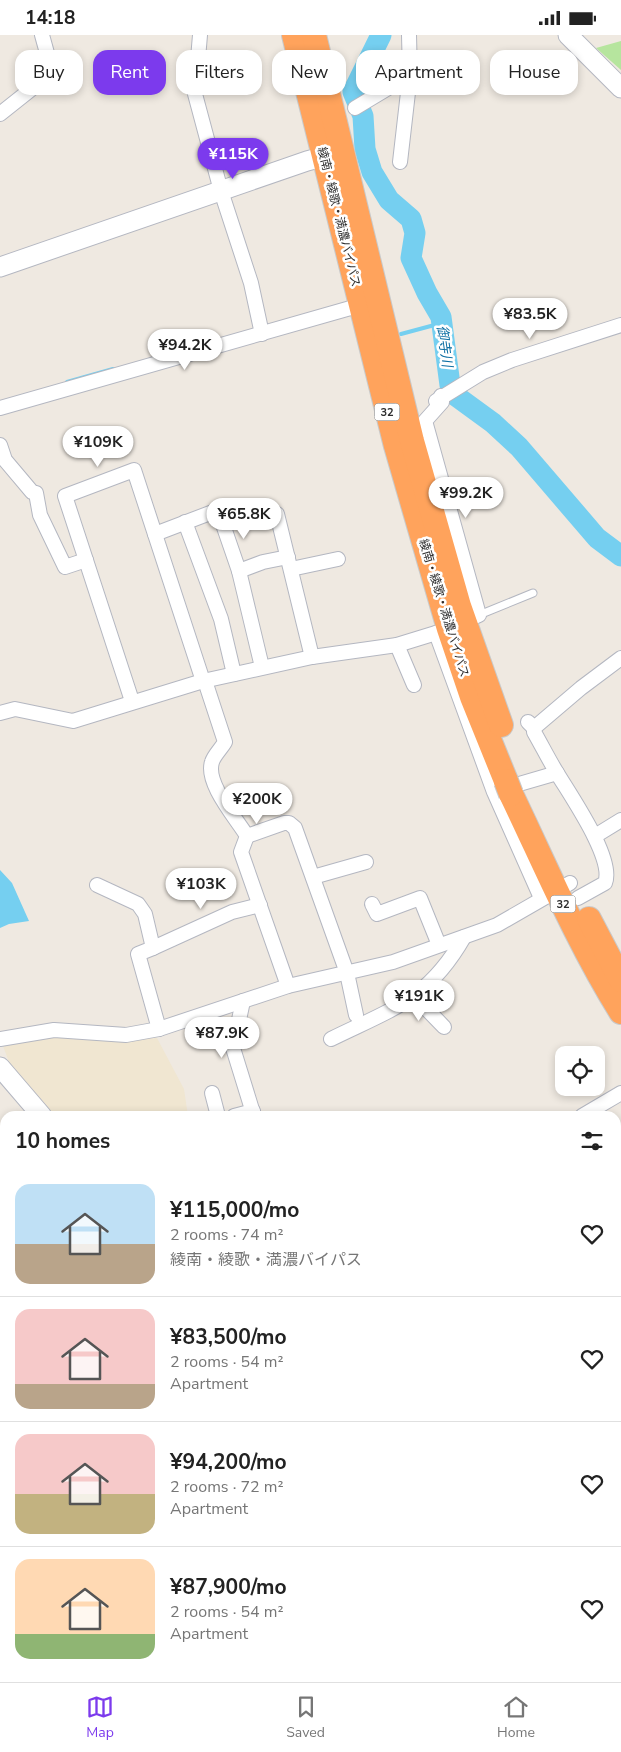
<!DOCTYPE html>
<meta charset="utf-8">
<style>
:root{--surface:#fff;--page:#f2f2f2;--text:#222;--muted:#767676;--line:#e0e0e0;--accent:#7c3aed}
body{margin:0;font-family:"Nunito Sans","Noto Sans JP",sans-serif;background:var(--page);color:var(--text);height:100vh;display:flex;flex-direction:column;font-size:19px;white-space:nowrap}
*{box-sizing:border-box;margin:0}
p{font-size:16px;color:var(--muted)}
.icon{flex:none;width:28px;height:28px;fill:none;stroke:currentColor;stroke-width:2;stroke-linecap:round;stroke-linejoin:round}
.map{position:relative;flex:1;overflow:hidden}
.details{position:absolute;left:0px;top:1076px;width:621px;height:571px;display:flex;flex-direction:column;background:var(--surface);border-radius:15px 15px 0 0;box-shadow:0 2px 8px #0003}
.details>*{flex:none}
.hud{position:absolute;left:15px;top:15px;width:591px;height:45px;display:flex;gap:10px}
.controls{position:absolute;left:555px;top:1011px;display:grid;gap:10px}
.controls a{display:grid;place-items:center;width:50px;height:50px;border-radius:10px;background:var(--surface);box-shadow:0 2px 8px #0003;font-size:25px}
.price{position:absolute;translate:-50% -42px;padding:0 11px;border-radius:18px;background:#fff;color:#222;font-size:16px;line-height:32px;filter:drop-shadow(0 1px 2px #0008)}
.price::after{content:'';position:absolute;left:50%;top:30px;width:15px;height:11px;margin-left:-8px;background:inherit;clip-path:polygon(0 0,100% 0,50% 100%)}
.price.selected{background:var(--accent);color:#fff}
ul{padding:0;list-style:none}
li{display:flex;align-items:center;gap:15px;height:125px;padding:0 15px}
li+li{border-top:1px solid var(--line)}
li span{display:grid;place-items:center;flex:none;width:140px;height:100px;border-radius:15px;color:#555}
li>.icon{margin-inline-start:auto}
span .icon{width:60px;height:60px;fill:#fffc;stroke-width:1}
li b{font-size:21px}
h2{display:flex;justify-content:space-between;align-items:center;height:60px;padding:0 15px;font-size:21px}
.pill{padding:0 18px;border-radius:15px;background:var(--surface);box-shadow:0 2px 8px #0003;font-size:18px;line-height:45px}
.pill.selected{background:var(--accent);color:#fff}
.status{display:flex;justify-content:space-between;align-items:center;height:35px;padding:0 25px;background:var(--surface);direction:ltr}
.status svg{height:14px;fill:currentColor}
.tabs{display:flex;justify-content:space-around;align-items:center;height:70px;border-top:1px solid var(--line);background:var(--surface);font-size:14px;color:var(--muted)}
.tabs a{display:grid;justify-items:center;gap:2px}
.tabs .selected{color:var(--accent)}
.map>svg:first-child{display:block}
.education{fill:#f0e6d1}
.green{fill:#b6e59e}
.water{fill:#75cff0}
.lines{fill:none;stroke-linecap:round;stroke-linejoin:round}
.stream{stroke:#75cff0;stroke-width:4}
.river{stroke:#75cff0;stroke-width:21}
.lane-casing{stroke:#b4b7c1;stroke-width:9}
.street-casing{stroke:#b4b7c1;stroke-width:16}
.secondary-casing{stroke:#b4b7c1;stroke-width:21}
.highway-casing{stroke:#c9c9c9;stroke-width:26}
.path{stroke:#c9c9c9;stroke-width:2;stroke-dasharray:4 2.5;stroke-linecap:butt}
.lane{stroke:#fff;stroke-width:7}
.street{stroke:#fff;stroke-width:14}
.secondary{stroke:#fff;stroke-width:19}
.highway{stroke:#ffa35c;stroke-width:24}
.highway-bridge-casing{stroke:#c9c9c9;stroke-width:26;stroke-linecap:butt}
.highway-bridge{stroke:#ffa35c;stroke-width:24}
.labels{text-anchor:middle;stroke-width:5;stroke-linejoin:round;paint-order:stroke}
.shield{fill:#fff;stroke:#6d6d6d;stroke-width:1}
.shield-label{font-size:11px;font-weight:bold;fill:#2e2e2e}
.street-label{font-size:12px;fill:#2e2e2e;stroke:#fff}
.water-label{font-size:14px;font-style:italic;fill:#0d6fa3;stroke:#fff}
</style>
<div class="status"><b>14:18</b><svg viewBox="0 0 49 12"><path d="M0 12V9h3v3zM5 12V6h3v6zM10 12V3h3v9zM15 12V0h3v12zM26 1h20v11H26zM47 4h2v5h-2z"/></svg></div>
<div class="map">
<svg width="621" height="1647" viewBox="0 0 621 1647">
<rect width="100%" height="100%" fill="#efe9e1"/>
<path class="education" d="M50 1000 115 1005 157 1003 184 1054 188 1081H51L12 1035 3 1011Z"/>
<g class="green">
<path d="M621 6V35L596 13Z"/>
<path d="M616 1229 621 1238V1328L616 1322Z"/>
<path d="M0 1478 5 1489V1639L0 1647Z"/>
</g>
<path class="water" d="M0 835 12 848 29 886 9 889 0 893Z"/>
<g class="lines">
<g class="stream">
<path d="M401 299 442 288"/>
<path d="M67 347 113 334"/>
</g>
<path class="river" d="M381 0 353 57 363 81 365 114 372 137 389 165 411 184 415 198 411 223 427 258 441 282 450 350 456 361 493 388 519 412 597 503 621 521"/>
<g class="lane-casing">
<path id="lane" d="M479 580 533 558"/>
</g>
<g class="street-casing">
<g id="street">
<path d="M200 0 195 59 221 156 251 248 262 299"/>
<path d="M355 73 410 40"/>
<path d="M0 79 44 44 50 29 42 0"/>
<path d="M400 127 410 40 409 0"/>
<path d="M436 366 483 337 512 325 621 290"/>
<path d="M0 373 361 270"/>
<path d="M0 410 5 425 32 457 36 458 40 480 65 532 86 525"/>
<path d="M277 479 312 622"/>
<path d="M185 487 221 584 234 639"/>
<path d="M155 499 218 475 239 536 262 632"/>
<path d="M291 534 338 524"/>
<path d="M239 536 263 527 288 522"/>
<path d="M436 598 494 757 541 863"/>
<path d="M397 610 414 650"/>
<path d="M205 646 225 707C221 714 214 720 212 727 205 748 236 783 247 801L241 817 288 951"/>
<path d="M132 666 65 461 134 435 203 646"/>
<path d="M0 678 15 674 73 686 203 646 312 622 397 610 449 594 479 580 425 386 442 367 441 361"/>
<path d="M528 687 534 693V697C542 711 549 725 557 738 570 760 615 824 605 848L578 863"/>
<path d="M534 693 581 653 621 623"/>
<path d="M502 754 557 738"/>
<path d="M247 801 284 788H289L295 793 347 938 356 980"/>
<path d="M595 801 621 785"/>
<path d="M313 842 366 827"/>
<path d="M97 850 138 869 145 879 153 913 138 919 159 994"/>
<path d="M372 869 377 879 420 863 439 910"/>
<path d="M153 913 232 877 260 870"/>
<path d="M415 962 444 992"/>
<path d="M243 966 233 1013 254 1081"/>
<path d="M0 1004 54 995 126 1000 159 994 288 951 393 927 497 890 570 848"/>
<path d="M331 1004C392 974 428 965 464 902"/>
<path d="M212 1058 218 1081"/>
<path d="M234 1081 253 1076"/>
<path d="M582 1081 621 1058"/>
<path d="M616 1187H621"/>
<path d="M0 1411 5 1409"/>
<path d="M148 1642 149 1647"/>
<path d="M109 1647 114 1642"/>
</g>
</g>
<g class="secondary-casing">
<g id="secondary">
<path d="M568 0 621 53"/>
<path d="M0 232 307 126 337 118"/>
<path d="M0 1032 42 1081"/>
<path d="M15 1647 18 1642"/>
<path d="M283 1647V1642"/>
</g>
</g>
<g class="highway-casing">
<g id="highway">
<path d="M294 0 396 411 449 594 472 662 506 746"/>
<path d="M314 0 412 406 459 571 501 690"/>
<path d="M511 759C546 832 578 908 621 977"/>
<path d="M589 884 621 945"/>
</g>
</g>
<g class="path">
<path d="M350 1647 360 1642"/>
<path d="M431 1647 433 1642"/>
</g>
<use href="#lane" class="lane"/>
<use href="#street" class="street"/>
<use href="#secondary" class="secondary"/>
<use href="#highway" class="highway"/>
<g class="highway-bridge-casing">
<path id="highway-bridge" d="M506 746 511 759"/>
</g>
<use href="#highway-bridge" class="highway-bridge"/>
</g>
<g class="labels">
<g class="shield">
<rect x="374.5" y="368.5" width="25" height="17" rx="4"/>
<rect x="550.5" y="860.5" width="25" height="17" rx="4"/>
</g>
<g class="shield-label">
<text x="387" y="381">32</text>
<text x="563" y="873">32</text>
</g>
<g class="street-label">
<text transform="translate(339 182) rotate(76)" y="4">綾南・綾歌・満濃バイパス</text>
<text transform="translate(444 573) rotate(73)" y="4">綾南・綾歌・満濃バイパス</text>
</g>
<g class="water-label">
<text transform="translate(445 311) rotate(82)" y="5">御寺川</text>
</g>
</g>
</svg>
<div class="controls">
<a><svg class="icon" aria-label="locate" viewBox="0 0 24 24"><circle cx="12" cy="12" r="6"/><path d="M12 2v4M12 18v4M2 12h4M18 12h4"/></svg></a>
</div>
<b class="price selected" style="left:233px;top:145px">¥115K</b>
<b class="price" style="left:530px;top:305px">¥83.5K</b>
<b class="price" style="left:185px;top:336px">¥94.2K</b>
<b class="price" style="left:98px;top:433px">¥109K</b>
<b class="price" style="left:466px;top:484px">¥99.2K</b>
<b class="price" style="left:244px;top:505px">¥65.8K</b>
<b class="price" style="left:257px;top:790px">¥200K</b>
<b class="price" style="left:201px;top:875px">¥103K</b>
<b class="price" style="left:419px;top:987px">¥191K</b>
<b class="price" style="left:222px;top:1024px">¥87.9K</b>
<div class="hud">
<a class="pill">Buy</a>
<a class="pill selected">Rent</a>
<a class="pill">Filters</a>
<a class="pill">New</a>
<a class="pill">Apartment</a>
<a class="pill">House</a>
</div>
<section class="details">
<h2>10 homes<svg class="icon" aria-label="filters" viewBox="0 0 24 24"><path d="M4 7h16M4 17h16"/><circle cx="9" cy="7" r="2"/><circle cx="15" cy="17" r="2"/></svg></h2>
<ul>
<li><span style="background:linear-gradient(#bfe0f5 60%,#b9a48a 0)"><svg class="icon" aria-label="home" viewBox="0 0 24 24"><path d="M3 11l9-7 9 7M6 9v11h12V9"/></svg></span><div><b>¥115,000/mo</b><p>2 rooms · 74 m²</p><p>綾南・綾歌・満濃バイパス</p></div><svg class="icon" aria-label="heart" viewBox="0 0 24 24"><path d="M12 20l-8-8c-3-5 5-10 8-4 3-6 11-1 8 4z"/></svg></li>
<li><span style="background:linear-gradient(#f6c9c9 75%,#b9a48a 0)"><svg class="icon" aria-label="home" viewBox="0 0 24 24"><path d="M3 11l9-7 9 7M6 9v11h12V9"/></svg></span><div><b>¥83,500/mo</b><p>2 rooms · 54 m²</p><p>Apartment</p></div><svg class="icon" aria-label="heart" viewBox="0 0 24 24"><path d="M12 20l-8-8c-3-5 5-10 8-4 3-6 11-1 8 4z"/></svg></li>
<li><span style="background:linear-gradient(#f6c9c9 60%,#c2b280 0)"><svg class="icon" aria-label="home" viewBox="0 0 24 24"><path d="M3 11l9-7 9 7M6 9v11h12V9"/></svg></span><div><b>¥94,200/mo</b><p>2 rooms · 72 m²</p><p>Apartment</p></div><svg class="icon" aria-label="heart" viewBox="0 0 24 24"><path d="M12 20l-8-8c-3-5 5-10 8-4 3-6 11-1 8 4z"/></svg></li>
<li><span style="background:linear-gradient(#ffd9b3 75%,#8fb573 0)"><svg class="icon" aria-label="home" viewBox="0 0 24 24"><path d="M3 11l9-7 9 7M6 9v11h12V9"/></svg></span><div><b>¥87,900/mo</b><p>2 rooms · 54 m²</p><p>Apartment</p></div><svg class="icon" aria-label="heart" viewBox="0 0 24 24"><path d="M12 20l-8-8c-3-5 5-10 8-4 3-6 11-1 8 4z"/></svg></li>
</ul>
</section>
</div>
<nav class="tabs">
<a class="selected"><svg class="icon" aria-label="map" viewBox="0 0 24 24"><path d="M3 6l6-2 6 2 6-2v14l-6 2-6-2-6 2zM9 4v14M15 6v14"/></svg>Map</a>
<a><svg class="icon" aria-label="saved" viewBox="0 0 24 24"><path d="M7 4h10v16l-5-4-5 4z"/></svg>Saved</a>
<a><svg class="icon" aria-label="home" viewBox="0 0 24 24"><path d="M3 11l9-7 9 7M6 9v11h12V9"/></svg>Home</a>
</nav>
